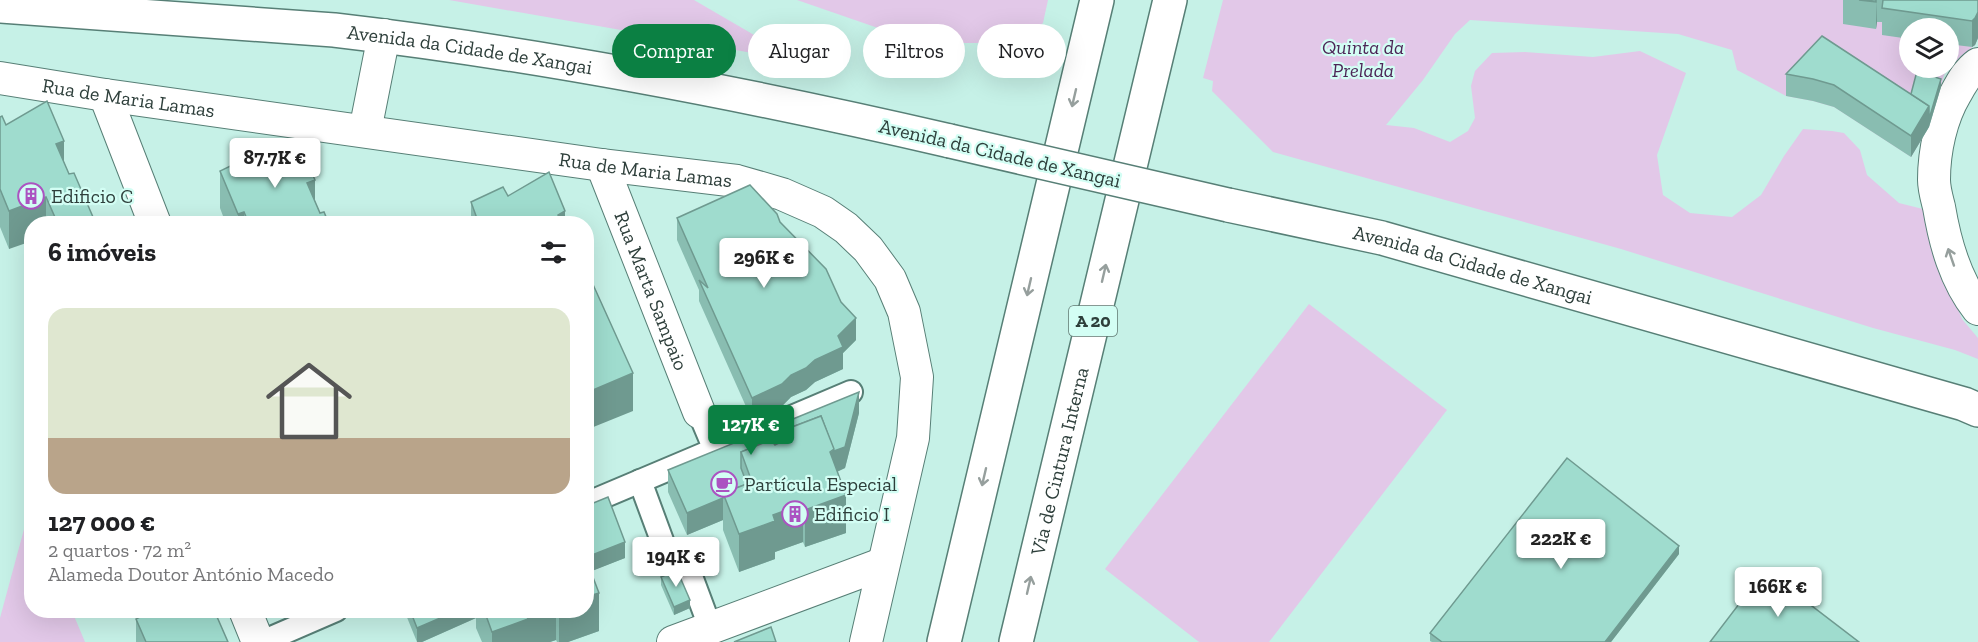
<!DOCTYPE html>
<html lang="pt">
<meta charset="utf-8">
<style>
:root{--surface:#fff;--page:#f6f6f6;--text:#202124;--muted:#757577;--line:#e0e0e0;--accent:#0b8043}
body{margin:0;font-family:"Zilla Slab",serif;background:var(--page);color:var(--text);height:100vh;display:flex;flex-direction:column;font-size:22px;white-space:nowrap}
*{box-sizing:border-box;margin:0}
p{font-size:20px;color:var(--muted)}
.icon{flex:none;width:33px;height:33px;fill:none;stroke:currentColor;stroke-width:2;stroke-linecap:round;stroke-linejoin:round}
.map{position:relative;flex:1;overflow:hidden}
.side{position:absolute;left:24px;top:216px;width:570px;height:402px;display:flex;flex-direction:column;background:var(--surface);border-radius:24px;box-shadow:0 6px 24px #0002}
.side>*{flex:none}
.hud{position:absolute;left:612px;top:24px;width:570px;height:54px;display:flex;gap:12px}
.tools{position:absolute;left:1899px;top:18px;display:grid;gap:12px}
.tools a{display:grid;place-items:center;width:60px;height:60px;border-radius:50%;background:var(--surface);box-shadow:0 6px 24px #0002;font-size:30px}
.price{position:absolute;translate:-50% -51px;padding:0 14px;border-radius:6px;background:#fff;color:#222;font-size:20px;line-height:39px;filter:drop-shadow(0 2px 3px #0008)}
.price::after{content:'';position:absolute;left:50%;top:36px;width:18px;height:14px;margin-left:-9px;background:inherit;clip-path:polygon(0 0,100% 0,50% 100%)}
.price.current{background:var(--accent);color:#fff}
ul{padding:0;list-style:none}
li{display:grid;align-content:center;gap:12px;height:318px;padding:0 24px}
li+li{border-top:2px solid var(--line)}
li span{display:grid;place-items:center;height:186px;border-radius:18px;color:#555}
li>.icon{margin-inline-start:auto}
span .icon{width:108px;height:108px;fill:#fffc;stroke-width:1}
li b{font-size:26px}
h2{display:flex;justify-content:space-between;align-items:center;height:72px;padding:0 24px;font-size:26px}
.tag{padding:0 21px;border-radius:27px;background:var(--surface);box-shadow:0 6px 24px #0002;font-size:21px;line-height:54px}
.tag.current{background:var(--accent);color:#fff}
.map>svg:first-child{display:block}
.green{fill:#e2c8e8;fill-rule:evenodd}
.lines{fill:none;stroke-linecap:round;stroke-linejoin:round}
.pedestrian-casing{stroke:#577f76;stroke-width:26}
.minor-casing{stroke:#577f76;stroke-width:34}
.secondary-casing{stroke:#577f76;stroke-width:36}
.motorway-casing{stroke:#577f76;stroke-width:36}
.pedestrian{stroke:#fff;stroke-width:22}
.minor{stroke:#fff;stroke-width:32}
.secondary{stroke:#fff;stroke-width:33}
.motorway{stroke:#fff;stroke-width:33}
.secondary-bridge-casing{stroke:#577f76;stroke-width:36;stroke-linecap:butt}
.secondary-bridge{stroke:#fff;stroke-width:33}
.wall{fill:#89bdb1}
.shaded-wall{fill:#6f9a90}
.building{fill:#9fdcce;stroke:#6f9a90;stroke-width:1.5}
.oneway{stroke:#969f9d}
.labels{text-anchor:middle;stroke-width:4.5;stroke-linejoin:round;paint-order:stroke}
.shield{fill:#d3fef4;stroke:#607872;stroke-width:1.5}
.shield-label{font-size:18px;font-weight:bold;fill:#2e3f3b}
.park-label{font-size:20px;font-style:italic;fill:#4d2657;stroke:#d3fef4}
.street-label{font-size:20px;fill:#2e3f3b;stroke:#d3fef4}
.poi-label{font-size:20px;fill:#2e3f3b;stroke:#d3fef4;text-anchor:start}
</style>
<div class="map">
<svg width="1978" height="642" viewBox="0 0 1978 642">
<rect width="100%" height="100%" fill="#c6f1e7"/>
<g class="green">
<path d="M449 0H694L799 61Z"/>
<path d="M797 0H1048L1043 23 1018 43H942L904 37Z"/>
<path d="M1223 0H1978V38L1975 45 1961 56 1948 69 1944 75 1929 127 1911 157 1834 107 1813 101 1786 96 1737 70 1732 50 1678 34 1470 20 1455 34 1423 80 1386 125 1414 128 1450 142 1468 131 1475 118 1471 86 1475 71 1492 53 1525 52 1593 57 1640 51 1686 73 1657 155 1663 195 1690 213 1732 217 1761 195 1784 156 1803 129 1832 131 1844 133 1860 150 1867 175 1899 203 1927 210 1935 252 1962 319 1978 338V359L1955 350 1873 328 1621 249 1273 152 1212 91 1213 81 1203 78ZM1910 28H1948V68H1910Z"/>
<path d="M1309 304 1447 410 1269 642H1199L1105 569Z"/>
<path d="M30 507 32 610 72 611 85 642H0V618Z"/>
</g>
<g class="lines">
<g class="pedestrian-casing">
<g id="pedestrian">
<path d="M699 412 715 450"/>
<path d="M640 481 671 565 685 560 710 627"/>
<path d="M586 504 851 392"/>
<path d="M262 642 336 610"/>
</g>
</g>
<g class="minor-casing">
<g id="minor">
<path d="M1978 64C1968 71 1962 82 1956 93 1941 118 1934 151 1934 180 1934 189 1937 199 1939 207 1945 243 1955 280 1978 309"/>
<path id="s1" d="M0 78 105 95 602 165 737 181 782 194 823 212 846 228 868 249 890 279 904 312 917 377 913 438 866 642"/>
<path d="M105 95 155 224"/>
<path d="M365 131 384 35"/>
<path id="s2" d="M602 165 699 412"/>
<path d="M245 610 258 642"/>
<path d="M673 642 882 564"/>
</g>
</g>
<g class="secondary-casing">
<g id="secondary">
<path id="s3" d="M0 6 334 30C541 54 747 94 950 141"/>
<path id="s4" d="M1228 205 1382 238 1964 404 1978 410"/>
</g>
</g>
<g class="motorway-casing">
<g id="motorway">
<path d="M944 642 1097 0"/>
<path id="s5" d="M1016 642 1170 0"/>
</g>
</g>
<use href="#pedestrian" class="pedestrian"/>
<use href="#minor" class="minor"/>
<use href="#secondary" class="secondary"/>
<use href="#motorway" class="motorway"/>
<g class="secondary-bridge-casing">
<path id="secondary-bridge" d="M950 141 1228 205"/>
</g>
<use href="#secondary-bridge" class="secondary-bridge"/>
</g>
<g class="wall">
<path d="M1843 0H1978V38L1975 45 1972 47 1948 44V28H1910V39L1882 35V22H1877L1876 29 1843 24Z"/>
<path d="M1786 74 1911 94 1941 87 1929 127 1911 157 1834 107 1813 101 1786 96Z"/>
<path d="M0 117 6 125 64 162 69 174 96 224H32L9 249 0 227Z"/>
<path d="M257 165 315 201 320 213 329 224H226L220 208V171Z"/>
<path d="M508 196 565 224H471V202Z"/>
<path d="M677 218 780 222 856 340 843 353V369L815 382 806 390 791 397 782 406 752 420 699 301V290L677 240Z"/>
<path d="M32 253V298L29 292V254Z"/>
<path d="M859 392V413L845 468 837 472 846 533 805 547 803 542 775 552V559L739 572 723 530V520L687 535 668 492V470Z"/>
<path d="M586 506 625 558 591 571 599 631 568 642H557L556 640 550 642H482L476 628V618L422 642H417L404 610H586Z"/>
<path d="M1679 554 1611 642H1432L1430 641V633Z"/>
<path d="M661 577 690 608 674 615 661 585Z"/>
<path d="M136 619 228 642H136Z"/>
</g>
<g class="shaded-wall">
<path d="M1876 0 1877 22 1876 29Z"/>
<path d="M1978 12V38L1975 45 1972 47V21Z"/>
<path d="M1941 79V87L1929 127 1911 157V136Z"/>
<path d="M64 141V178L56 144Z"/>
<path d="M315 180V217L307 183Z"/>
<path d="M46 197V224H32V241L9 249V211Z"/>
<path d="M565 211V224H558V215Z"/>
<path d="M244 212V224H238V214Z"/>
<path d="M856 318V340L843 353V369L815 382 806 390 791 397 782 406 752 420V398L791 375 838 336Z"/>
<path d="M633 373V411L586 430V393Z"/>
<path d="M859 392V413L845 468 834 473 830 453 834 449Z"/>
<path d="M846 495V533L805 547V510Z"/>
<path d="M723 498V520L687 535V513Z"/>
<path d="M803 504V542L775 552V559L739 572V534L773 515Z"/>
<path d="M625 542V558L587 573 586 585V547Z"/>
<path d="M1679 546V554L1611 642H1605Z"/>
<path d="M599 593V631L568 642H559V610H586V597Z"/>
<path d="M690 600V608L674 615V607Z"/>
<path d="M115 610H125L115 614Z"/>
<path d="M459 610H476V618L422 642H417V628Z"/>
<path d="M533 610H556V640L550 642H492V632L526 613Z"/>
</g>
<g class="building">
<path d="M1859 0H1876V2Z"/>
<path d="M1883 0H1978V12L1975 18 1972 21 1882 8Z"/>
<path d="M1822 36 1929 106 1911 136 1834 85 1813 79 1786 74Z"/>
<path d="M1917 71 1941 79 1929 119V106L1911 94Z"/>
<path d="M47 101 64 141 56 144 69 174 74 173 96 224H58L46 197 9 211 0 189V117L2 116 6 125Z"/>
<path d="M298 140 315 180 307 183 320 213 324 212 329 224H249L244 212 238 214 220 171 253 155 257 165Z"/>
<path d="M549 172 565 211 558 215 562 224H479L471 202 503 187 508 196Z"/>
<path d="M750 185 777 214 780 222 826 269 841 302 856 318 838 336 843 347 815 360 806 368 791 375 782 384 752 398 699 280 708 288 677 218Z"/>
<path d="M586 269 633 373 586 393Z"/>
<path d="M859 392 845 447 834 451 821 416 779 432V443L775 445 771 440 741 452V468L747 484 723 493V498L687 513 668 470Z"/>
<path d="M821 416 834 449 830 452 846 495 805 510 803 504 773 515 775 521 739 534 723 493 752 482 741 452 771 440 775 445 783 441 779 432Z"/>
<path d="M1567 458 1679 546 1605 642H1442L1430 633Z"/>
<path d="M608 497 625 542 587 557 586 506Z"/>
<path d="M586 559 599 593 586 597Z"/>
<path d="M677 570 690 600 674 607 661 577Z"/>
<path d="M1765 570 1859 642H1710Z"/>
<path d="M153 610H214L228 642H146L136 619Z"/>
<path d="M410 610H459L417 628Z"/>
<path d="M484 610H533L526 613 528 619 492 632Z"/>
<path d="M771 627 776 642H734Z"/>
</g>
<defs><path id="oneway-shaft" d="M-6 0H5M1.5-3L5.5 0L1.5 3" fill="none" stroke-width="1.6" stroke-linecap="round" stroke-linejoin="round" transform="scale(1.5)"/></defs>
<g class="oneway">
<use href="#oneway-shaft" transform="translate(1074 98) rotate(103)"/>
<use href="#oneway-shaft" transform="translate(1951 257) rotate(-109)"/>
<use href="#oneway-shaft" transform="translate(1104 273) rotate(-77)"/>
<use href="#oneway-shaft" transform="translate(1029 287) rotate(103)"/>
<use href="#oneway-shaft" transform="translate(984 477) rotate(103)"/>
<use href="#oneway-shaft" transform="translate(1029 585) rotate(-77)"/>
</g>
<defs>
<g id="building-ring" transform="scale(1.35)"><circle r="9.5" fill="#d3fef4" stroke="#ab53c1" stroke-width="1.5"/><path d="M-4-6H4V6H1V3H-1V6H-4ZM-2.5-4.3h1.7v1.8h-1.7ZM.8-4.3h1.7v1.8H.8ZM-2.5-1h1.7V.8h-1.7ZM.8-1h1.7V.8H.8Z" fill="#ab53c1"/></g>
<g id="cafe-ring" transform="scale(1.35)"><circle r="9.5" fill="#d3fef4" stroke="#ab53c1" stroke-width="1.5"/><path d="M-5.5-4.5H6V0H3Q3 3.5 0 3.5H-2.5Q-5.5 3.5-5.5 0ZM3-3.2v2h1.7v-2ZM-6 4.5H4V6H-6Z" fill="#ab53c1"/></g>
</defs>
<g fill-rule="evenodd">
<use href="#building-ring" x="31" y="196"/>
<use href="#cafe-ring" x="724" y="484"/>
<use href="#building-ring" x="795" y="514"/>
</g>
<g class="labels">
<rect class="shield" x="1069" y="306" width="48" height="30" rx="4.5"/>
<g class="shield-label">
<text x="1093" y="327">A 20</text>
</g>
<g class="park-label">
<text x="1363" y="54">Quinta da<tspan x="1363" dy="23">Prelada</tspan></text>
</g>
<g class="street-label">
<text dy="7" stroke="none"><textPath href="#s3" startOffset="472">Avenida da Cidade de Xangai</textPath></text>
<text dy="7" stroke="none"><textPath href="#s1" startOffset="130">Rua de Maria Lamas</textPath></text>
<text transform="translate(1000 153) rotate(13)" y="7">Avenida da Cidade de Xangai</text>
<text dy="7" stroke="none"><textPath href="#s1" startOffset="652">Rua de Maria Lamas</textPath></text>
<text dy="7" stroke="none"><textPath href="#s4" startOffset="252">Avenida da Cidade de Xangai</textPath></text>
<text dy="7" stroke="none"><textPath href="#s2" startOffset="135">Rua Marta Sampaio</textPath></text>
<text dy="7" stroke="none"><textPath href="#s5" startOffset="186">Via de Cintura Interna</textPath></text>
</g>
<g class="poi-label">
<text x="51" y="203">Edificio C</text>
<text x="744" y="491">Partícula Especial</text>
<text x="814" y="521">Edificio I</text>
</g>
</g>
</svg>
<div class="tools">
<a><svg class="icon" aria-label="layers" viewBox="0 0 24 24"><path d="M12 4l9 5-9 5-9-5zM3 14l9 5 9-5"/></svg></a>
</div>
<b class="price" style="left:275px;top:189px">87.7K €</b>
<b class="price" style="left:764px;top:289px">296K €</b>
<b class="price current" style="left:751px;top:456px">127K €</b>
<b class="price" style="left:1561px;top:570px">222K €</b>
<b class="price" style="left:676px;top:588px">194K €</b>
<b class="price" style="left:1778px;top:618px">166K €</b>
<div class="hud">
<a class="tag current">Comprar</a>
<a class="tag">Alugar</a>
<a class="tag">Filtros</a>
<a class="tag">Novo</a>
</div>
<section class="side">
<h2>6 imóveis<svg class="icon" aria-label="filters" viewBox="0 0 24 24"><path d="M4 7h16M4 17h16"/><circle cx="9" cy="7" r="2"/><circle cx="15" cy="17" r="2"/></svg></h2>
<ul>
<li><span style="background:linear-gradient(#dfe7d0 70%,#b9a48a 0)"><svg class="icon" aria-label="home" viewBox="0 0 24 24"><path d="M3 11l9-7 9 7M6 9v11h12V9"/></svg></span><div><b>127 000 €</b><p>2 quartos · 72 m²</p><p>Alameda Doutor António Macedo</p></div></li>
</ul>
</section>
</div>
